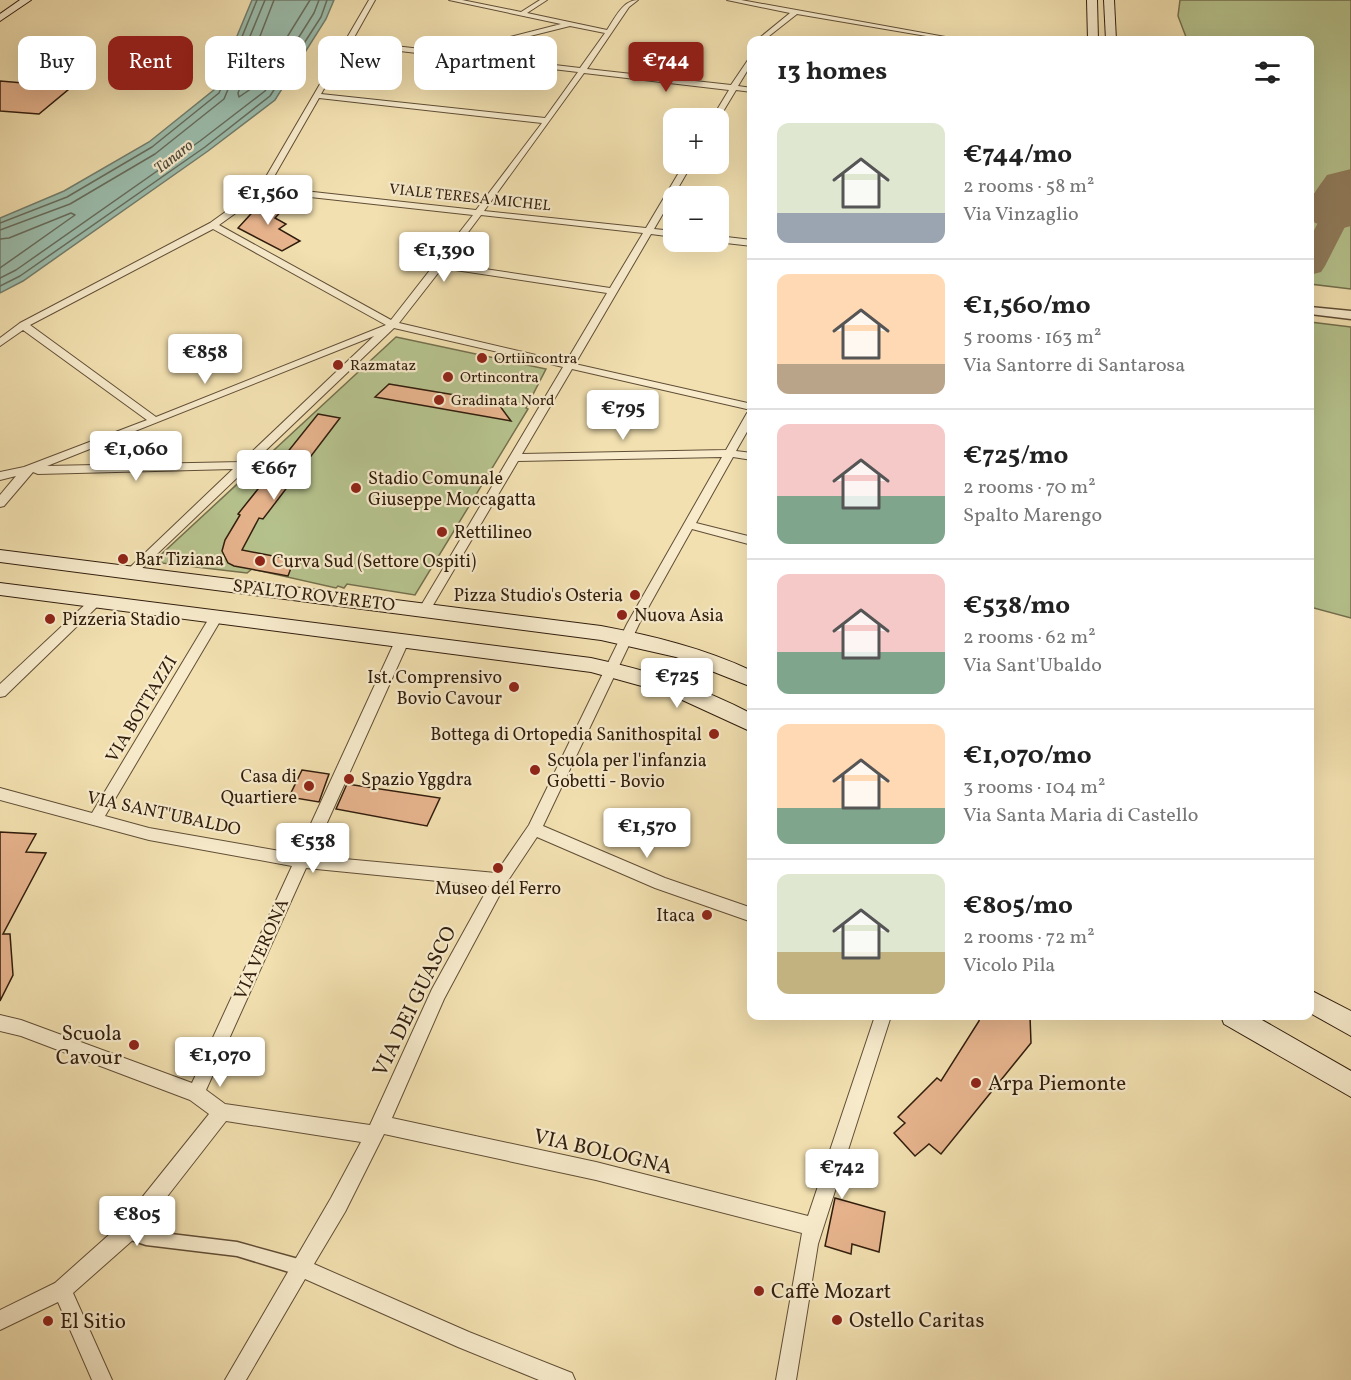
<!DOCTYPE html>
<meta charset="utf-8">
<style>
:root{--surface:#fff;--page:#f6f6f6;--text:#222;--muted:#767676;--line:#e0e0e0;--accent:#8f2418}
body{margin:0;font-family:Vollkorn,serif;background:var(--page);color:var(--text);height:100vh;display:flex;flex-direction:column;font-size:22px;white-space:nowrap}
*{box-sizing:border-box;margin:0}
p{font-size:20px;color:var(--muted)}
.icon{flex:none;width:33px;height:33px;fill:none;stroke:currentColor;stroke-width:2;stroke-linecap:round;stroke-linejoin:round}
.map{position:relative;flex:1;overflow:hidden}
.sheet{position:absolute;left:747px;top:36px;width:567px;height:984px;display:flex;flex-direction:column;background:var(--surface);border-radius:12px;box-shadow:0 6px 24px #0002}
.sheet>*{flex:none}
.guide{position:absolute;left:18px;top:36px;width:570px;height:54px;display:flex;gap:12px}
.controls{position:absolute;left:663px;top:108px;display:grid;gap:12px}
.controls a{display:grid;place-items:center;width:66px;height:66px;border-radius:12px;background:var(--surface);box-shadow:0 6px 24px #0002;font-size:30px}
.price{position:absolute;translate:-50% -51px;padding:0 14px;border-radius:6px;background:#fff;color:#222;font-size:20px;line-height:39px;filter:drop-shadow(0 2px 3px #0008)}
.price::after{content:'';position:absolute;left:50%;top:36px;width:18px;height:14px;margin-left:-9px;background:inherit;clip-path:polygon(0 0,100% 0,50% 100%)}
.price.selected{background:var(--accent);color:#fff}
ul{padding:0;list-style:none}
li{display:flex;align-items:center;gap:18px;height:150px;padding:0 30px}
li+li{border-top:2px solid var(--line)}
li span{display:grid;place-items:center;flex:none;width:168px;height:120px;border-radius:12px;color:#555}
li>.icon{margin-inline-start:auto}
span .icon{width:72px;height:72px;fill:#fffc;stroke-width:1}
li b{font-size:26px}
h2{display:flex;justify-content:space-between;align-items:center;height:72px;padding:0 30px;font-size:26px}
.pill{padding:0 21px;border-radius:12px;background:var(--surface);box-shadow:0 6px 24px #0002;font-size:21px;line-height:54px}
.pill.selected{background:var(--accent);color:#fff}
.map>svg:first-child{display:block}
.green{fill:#b6c38e;stroke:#74704e;stroke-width:1.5}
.water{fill:#9bbdad;stroke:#717d6d;stroke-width:1.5}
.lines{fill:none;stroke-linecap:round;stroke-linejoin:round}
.shore{stroke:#666d5d;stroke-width:1.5}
.taxiway{fill:#927e5e;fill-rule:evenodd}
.runway{fill:#927e5e;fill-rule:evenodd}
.building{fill:#e7b48e;stroke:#311d0d;stroke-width:1.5}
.pedestrian-casing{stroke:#614e36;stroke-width:3}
.minor-casing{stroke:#614e36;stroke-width:2}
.tertiary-casing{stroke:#614e36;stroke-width:3}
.secondary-casing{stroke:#311d0d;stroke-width:2}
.pedestrian{fill:#f7ebcc;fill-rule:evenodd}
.minor{fill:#f7ebcc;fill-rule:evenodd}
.tertiary{fill:#f7ebcc;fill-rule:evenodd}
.secondary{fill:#f7ebcc;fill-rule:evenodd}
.poi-dot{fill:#8f2418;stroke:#f7ebcc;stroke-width:2}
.labels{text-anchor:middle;stroke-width:4.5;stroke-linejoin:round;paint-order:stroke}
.far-street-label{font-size:15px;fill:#311d0d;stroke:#f7ebcc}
.far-poi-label{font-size:15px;fill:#311d0d;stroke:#f7ebcc;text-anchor:start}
.far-water-label{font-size:16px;font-style:italic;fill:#514d3d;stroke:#f7ebcc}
.poi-label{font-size:18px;fill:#311d0d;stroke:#f7ebcc;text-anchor:start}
.street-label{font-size:18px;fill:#311d0d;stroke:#f7ebcc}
.near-street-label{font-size:21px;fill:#311d0d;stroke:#f7ebcc}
.near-poi-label{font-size:21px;fill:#311d0d;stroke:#f7ebcc;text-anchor:start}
</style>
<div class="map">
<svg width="1351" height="1380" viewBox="0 0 1351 1380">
<rect width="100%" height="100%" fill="#f2e0b0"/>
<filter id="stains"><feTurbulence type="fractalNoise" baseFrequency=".00333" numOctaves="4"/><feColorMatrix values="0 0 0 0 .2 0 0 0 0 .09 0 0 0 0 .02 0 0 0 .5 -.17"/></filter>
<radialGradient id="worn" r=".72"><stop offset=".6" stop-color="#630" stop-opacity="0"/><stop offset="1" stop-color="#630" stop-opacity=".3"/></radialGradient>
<g class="green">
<path d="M1180 0H1351V289L1310 284V40H1186L1191 39 1186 37 1178 16Z"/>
<path d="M1310 322 1351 327V618L1310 607Z"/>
<path d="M396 337 546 369 526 408 528 409 415 595 347 584 344 588 338 586 336 588 252 569 247 573 153 562Z"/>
</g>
<path class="water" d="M252 0H334L326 19 275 100 208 151 23 281 0 293V218L64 191 149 142 215 89Z"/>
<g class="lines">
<g class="shore">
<path d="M274 0 238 93 239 97 258 84 310 0"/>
<path d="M0 223 67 197 152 147 219 93 257 0"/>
<path d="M0 230 70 204 155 154 224 99 265 0"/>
<path d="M0 239 9 238 71 213 75 215 0 268"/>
<path d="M0 278 16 270 200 141 265 91 314 13 319 0"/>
<path d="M0 286 20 276 205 147 270 96 321 17 327 0"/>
</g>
<path class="taxiway" d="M1310 192 1351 203V215L1325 266 1321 272 1310 275V238L1323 213 1310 209Z"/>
<path class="runway" d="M1351 169V226L1340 229 1315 223C1302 205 1316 191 1327 175Z"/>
</g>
<g class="building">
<path d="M0 81 35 84 38 81 75 84 39 114 0 111Z"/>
<path d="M261 203 287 205 275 218 286 224 279 229 300 241 282 251 238 228Z"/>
<path d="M389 384 497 402 511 421 375 397Z"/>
<path d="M318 414 340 418 263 519 259 518 242 550 294 560 288 576 234 566 228 563 222 551 225 540 240 515 238 514Z"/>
<path d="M302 770 329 774 319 802 289 797Z"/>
<path d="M347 784 440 798 427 826 336 809Z"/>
<path d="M0 832 36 834 26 852 46 853 3 934H10L13 975 0 1001Z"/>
<path d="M980 1016H1030L1031 1043 941 1154 929 1144 915 1156 894 1133 905 1123 898 1117 937 1078 941 1081 979 1021Z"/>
<path d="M835 1198 885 1212 879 1252 852 1244 851 1254 825 1246Z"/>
</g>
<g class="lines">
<g class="pedestrian-casing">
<path id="pedestrian" d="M127 1225 146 1231 237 1242 302 1260 307 1263 310 1268 307 1273 302 1276 237 1256 146 1245 122 1237 120 1232 122 1227Z"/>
</g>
<g class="minor-casing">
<g id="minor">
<path d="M369 0H375L352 41 464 54 470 49 482 44 561 24 449 0H462L521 12 540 0H547L527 13 607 30C615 18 623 0 638 0L629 7 587 69 731 85 752 54V63L738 86 752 88V92L736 90 718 120 712 118 729 90 584 73 484 211 646 228 684 164H692L654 229 674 231V237L651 234 575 364 752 404V423L736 451 752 453V460L733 457 696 523 752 537V545L692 529 639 624 543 826 665 878 752 908V922L655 888 537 837 505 885 444 999 392 1118 596 1162 808 1216 875 1016H891L818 1244 796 1380H776L802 1233 596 1180 384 1134 345 1212 314 1264 469 1332 572 1373 575 1380H539L458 1347 305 1279 246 1380H225L331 1198 361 1142 226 1121 134 1239 73 1293 112 1380H92L58 1302 0 1330V1310L55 1283 120 1225 209 1114 190 1100 21 1036 0 1031V1015L21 1020 192 1083 292 866 149 840 0 800V788L92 813 211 615 216 613 222 618 105 816 149 828 297 854 395 641 402 636 409 641 312 856 496 873 529 825 627 624 722 457 518 461 429 612H421L419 609 563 367 394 328 134 576H126L124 573 233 469 38 474 33 472 4 506 0 507V495L16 476 0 480V472L24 467 147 420 23 330 0 346V338L20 323 210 223 260 187ZM570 26 605 33 580 68 471 55 486 47ZM349 45 578 72 545 118 321 94ZM319 98 542 123 476 210 268 187ZM265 192 473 215 391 320 219 225ZM481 215 643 233 610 288 445 263ZM213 229 386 325 156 417 30 325ZM442 268 607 293 566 362 399 323ZM374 336 241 462 47 466ZM572 369 751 410 747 413 726 450 522 454ZM306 868 489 886 432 989 370 1125 225 1104 206 1090Z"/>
<path d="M727 0H741L962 40H950L797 14 764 40H757L790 13Z"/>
<path d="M718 236 752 240V246L717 242Z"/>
<path d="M95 598 101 602 99 605 5 696 0 697V684L91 599Z"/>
</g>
</g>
<g class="tertiary-casing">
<path id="tertiary" d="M1310 307 1351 311V319L1310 314Z"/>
</g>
<g class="secondary-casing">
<g id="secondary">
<path d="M20 0H31L0 21V14Z"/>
<path d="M1087 0H1097L1098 40H1088Z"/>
<path d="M1104 0H1114L1116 40H1106Z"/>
<path d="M0 550 601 626C653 636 704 648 752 671V687L676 657 601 640 0 562Z"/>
<path d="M0 583 591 658C647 670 701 687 752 714V732L667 693 591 672 0 595Z"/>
<path d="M1310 990 1351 1011V1036L1310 1013Z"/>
<path d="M1221 1016H1255L1351 1071V1097L1224 1024Z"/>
</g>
</g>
<use href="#pedestrian" class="pedestrian"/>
<use href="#minor" class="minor"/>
<use href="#tertiary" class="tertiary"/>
<use href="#secondary" class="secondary"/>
</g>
<g class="poi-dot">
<circle cx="482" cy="358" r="6"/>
<circle cx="338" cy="365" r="6"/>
<circle cx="448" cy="377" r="6"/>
<circle cx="439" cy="400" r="6"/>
<circle cx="356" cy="488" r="6"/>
<circle cx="442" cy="532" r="6"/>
<circle cx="123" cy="559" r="6"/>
<circle cx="260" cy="561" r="6"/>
<circle cx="635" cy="595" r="6"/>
<circle cx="622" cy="615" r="6"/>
<circle cx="50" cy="619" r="6"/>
<circle cx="514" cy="687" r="6"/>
<circle cx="714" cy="734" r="6"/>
<circle cx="535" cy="770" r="6"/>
<circle cx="349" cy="779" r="6"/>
<circle cx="309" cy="786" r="6"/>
<circle cx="498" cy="868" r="6"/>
<circle cx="707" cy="915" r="6"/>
<circle cx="134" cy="1045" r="6"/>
<circle cx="976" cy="1083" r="6"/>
<circle cx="759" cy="1291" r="6"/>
<circle cx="837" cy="1320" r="6"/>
<circle cx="48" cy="1321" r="6"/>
</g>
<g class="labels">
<g class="far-street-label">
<text transform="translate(470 197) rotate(6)" y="5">VIALE TERESA MICHEL</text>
</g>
<g class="far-poi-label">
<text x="494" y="363">Ortiincontra</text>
<text x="350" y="370">Razmataz</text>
<text x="460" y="382">Ortincontra</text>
<text x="451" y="405">Gradinata Nord</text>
</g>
<g class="far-water-label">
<text transform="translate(173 156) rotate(-38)" y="6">Tanaro</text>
</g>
<g class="poi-label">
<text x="368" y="484">Stadio Comunale<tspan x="368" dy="21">Giuseppe Moccagatta</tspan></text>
<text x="454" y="538">Rettilineo</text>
<text x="135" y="565">Bar Tiziana</text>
<text x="272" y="567">Curva Sud (Settore Ospiti)</text>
<text x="623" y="601" text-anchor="end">Pizza Studio's Osteria</text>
<text x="634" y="621">Nuova Asia</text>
<text x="62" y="625">Pizzeria Stadio</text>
<text x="502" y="683" text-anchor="end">Ist. Comprensivo<tspan x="502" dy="21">Bovio Cavour</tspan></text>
<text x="702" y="740" text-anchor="end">Bottega di Ortopedia Sanithospital</text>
<text x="547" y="766">Scuola per l'infanzia<tspan x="547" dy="21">Gobetti - Bovio</tspan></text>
<text x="297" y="782" text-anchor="end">Casa di<tspan x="297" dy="21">Quartiere</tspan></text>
<text x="361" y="785">Spazio Yggdra</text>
<text x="498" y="894" text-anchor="middle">Museo del Ferro</text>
<text x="695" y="921" text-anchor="end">Itaca</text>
</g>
<g class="street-label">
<text transform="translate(314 595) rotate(7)" y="6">SPALTO ROVERETO</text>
<text transform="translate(141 709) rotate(-59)" y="6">VIA BOTTAZZI</text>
<text transform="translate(164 813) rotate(12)" y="6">VIA SANT'UBALDO</text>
<text transform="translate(261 949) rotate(-66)" y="6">VIA VERONA</text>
</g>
<g class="near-street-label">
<text transform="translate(414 1001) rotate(-64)" y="7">VIA DEI GUASCO</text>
<text transform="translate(603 1151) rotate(13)" y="7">VIA BOLOGNA</text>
</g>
<g class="near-poi-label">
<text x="122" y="1040" text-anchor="end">Scuola<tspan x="122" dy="24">Cavour</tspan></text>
<text x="988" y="1090">Arpa Piemonte</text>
<text x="771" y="1298">Caffè Mozart</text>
<text x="849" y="1327">Ostello Caritas</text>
<text x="60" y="1328">El Sitio</text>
</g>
</g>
<rect width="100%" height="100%" filter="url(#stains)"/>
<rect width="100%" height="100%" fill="url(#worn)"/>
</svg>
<div class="controls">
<a>+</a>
<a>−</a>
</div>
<b class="price selected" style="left:666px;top:93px">€744</b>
<b class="price" style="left:268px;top:226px">€1,560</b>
<b class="price" style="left:444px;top:283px">€1,390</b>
<b class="price" style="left:205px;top:385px">€858</b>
<b class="price" style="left:623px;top:441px">€795</b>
<b class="price" style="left:136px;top:482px">€1,060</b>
<b class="price" style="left:274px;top:501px">€667</b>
<b class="price" style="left:677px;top:709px">€725</b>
<b class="price" style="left:647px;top:859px">€1,570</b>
<b class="price" style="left:313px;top:874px">€538</b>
<b class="price" style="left:220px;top:1088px">€1,070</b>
<b class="price" style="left:842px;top:1200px">€742</b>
<b class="price" style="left:137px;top:1247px">€805</b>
<div class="guide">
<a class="pill">Buy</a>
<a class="pill selected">Rent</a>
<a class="pill">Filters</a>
<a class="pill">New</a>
<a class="pill">Apartment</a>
</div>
<section class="sheet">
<h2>13 homes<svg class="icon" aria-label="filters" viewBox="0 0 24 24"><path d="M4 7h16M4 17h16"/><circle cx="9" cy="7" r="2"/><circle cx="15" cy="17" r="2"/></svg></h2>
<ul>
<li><span style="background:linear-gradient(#dfe7d0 75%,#9aa5b1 0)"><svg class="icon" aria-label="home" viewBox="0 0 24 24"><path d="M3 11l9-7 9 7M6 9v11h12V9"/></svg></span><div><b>€744/mo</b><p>2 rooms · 58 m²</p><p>Via Vinzaglio</p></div></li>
<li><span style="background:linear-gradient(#ffd9b3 75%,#b9a48a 0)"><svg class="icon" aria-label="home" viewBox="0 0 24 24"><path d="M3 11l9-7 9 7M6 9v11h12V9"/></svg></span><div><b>€1,560/mo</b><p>5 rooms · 163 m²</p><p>Via Santorre di Santarosa</p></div></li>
<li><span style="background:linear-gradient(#f6c9c9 60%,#7fa58c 0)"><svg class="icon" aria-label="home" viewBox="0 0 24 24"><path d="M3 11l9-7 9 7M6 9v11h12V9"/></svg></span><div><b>€725/mo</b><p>2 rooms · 70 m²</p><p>Spalto Marengo</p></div></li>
<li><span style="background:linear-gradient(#f6c9c9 65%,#7fa58c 0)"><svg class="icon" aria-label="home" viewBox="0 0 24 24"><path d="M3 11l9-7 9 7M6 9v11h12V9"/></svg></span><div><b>€538/mo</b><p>2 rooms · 62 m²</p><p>Via Sant'Ubaldo</p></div></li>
<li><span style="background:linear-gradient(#ffd9b3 70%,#7fa58c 0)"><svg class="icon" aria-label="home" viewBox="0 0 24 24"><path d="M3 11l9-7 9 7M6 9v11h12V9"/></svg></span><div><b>€1,070/mo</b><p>3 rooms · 104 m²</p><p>Via Santa Maria di Castello</p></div></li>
<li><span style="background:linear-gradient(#dfe7d0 65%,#c2b280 0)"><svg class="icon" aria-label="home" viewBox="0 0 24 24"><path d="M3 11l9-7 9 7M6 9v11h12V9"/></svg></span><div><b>€805/mo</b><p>2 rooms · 72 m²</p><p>Vicolo Pila</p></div></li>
</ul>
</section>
</div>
